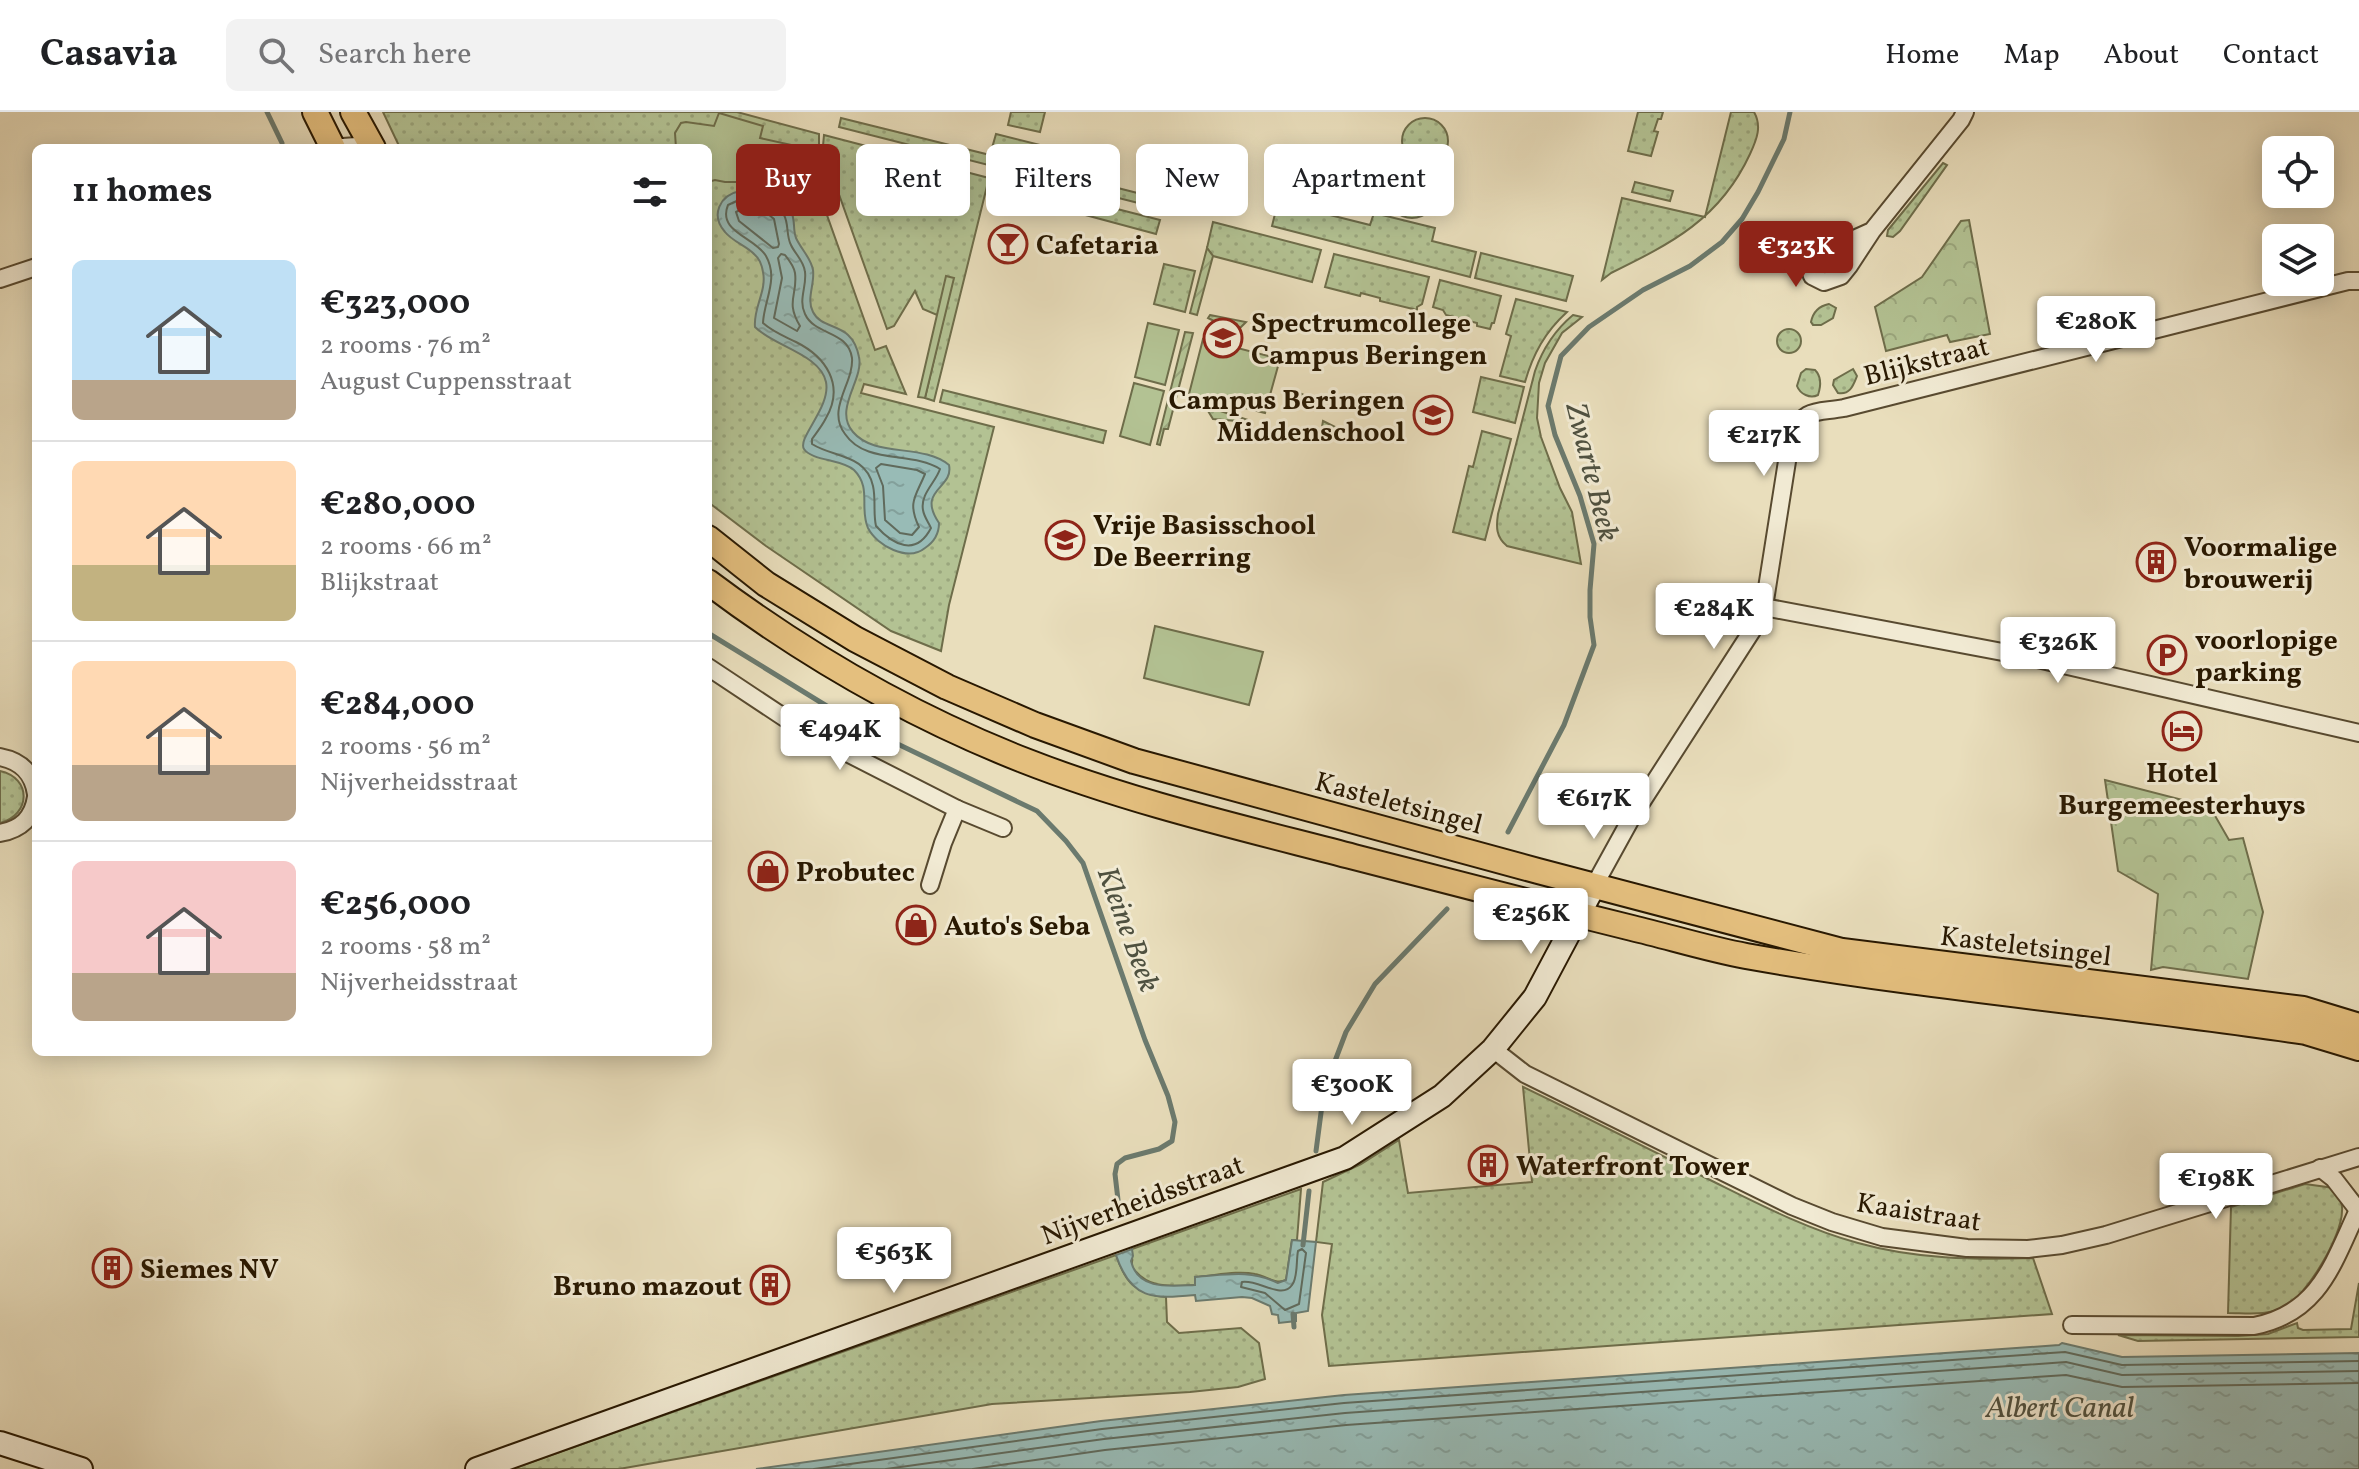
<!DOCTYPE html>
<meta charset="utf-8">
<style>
:root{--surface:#fff;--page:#f2f2f2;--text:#202124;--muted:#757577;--line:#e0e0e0;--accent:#8f2418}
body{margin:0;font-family:Vollkorn,serif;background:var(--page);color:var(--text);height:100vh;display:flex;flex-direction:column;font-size:30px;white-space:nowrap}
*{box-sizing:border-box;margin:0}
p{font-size:26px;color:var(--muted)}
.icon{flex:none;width:44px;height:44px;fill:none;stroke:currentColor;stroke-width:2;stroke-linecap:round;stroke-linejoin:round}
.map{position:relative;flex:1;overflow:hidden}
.details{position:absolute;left:32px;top:32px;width:680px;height:912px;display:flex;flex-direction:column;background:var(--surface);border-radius:12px;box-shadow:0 4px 20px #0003}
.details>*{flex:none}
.top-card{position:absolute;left:736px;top:32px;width:760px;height:72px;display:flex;gap:16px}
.buttons{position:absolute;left:2262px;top:24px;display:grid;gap:16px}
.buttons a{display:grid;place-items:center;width:72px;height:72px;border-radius:12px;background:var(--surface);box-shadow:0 4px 20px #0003;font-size:40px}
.price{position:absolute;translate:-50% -68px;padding:0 18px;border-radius:8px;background:#fff;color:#222;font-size:26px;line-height:52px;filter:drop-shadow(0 2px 4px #0008)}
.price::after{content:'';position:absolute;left:50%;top:48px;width:24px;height:18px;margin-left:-12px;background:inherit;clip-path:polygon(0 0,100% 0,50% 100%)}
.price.selected{background:var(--accent);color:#fff}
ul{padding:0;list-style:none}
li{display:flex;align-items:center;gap:24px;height:200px;padding:0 40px}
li+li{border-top:2px solid var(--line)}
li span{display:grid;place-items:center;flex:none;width:224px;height:160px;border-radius:12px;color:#555}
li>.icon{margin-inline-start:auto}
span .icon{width:96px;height:96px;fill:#fffc;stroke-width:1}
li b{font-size:34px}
h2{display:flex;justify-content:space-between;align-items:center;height:96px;padding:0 40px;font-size:34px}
.tag{padding:0 28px;border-radius:12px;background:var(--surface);box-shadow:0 4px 20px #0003;font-size:28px;line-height:72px}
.tag.selected{background:var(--accent);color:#fff}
header{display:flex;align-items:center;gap:48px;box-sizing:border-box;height:112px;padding:0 40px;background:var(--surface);border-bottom:2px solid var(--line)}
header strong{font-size:38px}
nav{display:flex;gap:44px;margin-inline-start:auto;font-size:28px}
.search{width:560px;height:72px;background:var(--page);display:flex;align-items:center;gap:20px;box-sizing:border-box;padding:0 28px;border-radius:12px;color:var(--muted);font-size:30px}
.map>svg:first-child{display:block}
.grass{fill:url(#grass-dots);stroke:#6e6d4a;stroke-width:2}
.forest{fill:url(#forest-crowns);stroke:#6e6d4a;stroke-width:2}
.garden{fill:url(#garden-furrows);stroke:#6e6d4a;stroke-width:2}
.pitch{fill:#b3c293;stroke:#6e6d4a;stroke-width:2}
.water{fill:url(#water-ripples);stroke:#6b7a6e;stroke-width:2}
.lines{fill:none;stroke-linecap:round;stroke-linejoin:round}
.shore{stroke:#606a5c;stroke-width:2}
.stream{stroke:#6b7a6e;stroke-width:5}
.street-casing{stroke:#584a30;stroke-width:20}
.secondary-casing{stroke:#281801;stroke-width:26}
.primary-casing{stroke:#281801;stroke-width:28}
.street{stroke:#f1ead3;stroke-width:16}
.secondary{stroke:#f1ead3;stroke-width:22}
.primary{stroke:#e4bf7e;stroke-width:24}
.labels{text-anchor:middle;stroke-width:6;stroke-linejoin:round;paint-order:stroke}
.poi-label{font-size:28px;font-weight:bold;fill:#281801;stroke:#f1ead3;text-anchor:start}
.street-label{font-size:28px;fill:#281801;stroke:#f1ead3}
.water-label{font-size:30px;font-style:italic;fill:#4f5140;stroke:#f1ead3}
</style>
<header>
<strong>Casavia</strong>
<div class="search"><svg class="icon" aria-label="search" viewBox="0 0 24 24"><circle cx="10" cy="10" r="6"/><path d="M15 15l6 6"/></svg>Search here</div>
<nav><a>Home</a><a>Map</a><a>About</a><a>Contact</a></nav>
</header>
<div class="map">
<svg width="2359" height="1357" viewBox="0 0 2359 1357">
<defs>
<pattern id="grass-dots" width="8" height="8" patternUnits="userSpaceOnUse" patternTransform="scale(2)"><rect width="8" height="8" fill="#b3c293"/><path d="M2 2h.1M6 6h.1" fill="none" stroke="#9aa67d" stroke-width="1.8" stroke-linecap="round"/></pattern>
<pattern id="forest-crowns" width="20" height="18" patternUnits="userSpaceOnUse" patternTransform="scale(2)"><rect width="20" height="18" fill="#b3c293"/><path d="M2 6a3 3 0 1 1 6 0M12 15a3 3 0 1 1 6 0" fill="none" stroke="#9aa67d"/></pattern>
<pattern id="garden-furrows" width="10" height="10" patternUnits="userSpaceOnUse" patternTransform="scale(2)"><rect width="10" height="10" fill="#b3c293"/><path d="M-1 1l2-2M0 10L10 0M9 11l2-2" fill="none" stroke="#9aa67d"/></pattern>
<pattern id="water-ripples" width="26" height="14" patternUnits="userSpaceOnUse" patternTransform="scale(2)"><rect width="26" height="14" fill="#98bbb6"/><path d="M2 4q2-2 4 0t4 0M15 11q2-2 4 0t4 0" fill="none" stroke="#83a09b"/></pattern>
</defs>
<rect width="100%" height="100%" fill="#e9debc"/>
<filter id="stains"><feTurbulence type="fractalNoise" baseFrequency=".0025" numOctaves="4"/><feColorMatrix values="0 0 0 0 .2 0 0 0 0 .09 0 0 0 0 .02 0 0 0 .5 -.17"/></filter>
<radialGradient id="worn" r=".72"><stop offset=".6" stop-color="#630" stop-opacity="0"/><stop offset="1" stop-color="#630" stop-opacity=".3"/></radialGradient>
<g class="grass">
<path d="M383 0H737L819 22V40L828 70 817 75 875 238 886 234 906 282 864 272 861 281 994 315 949 493 941 539 891 519 766 434 708 390V36H400Z"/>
<path d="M1011 0H1045L1040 20 1008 13Z"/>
<path d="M1638 0H1663L1661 7H1658L1654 19 1658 20 1651 44 1628 39Z"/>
<path d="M1731 0H1754C1762 14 1757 27 1750 42 1720 107 1672 131 1611 161L1602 168 1622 86 1705 105Z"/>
<circle cx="1425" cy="29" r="23"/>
<path d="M841 6 990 43 996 22 1044 34 1039 56 1165 88 1162 97 839 15Z"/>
<path d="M824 23 989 66 934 289 925 286 953 166 937 203 923 197 915 179 894 214 887 217 826 46 823 34Z"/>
<path d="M1943 51 1947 53 1900 119 1893 125 1887 124 1888 118Z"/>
<circle cx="1412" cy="82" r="24"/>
<path d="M997 67 1061 84 1058 97 993 81Z"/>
<path d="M1635 70 1673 79 1670 89 1632 80Z"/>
<path d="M1082 88 1160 108 1156 122 1078 101Z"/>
<path d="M1278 90 1370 113 1374 101 1435 116 1432 129 1476 140 1470 165 1272 114Z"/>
<path d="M1213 110 1321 138 1312 170 1213 144 1207 136Z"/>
<path d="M1857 131 1842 155 1820 164 1814 146Z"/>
<path d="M1481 141 1573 164 1566 189 1475 166Z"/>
<path d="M1334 142 1429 165 1422 192 1417 195V198L1380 189V186L1361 181 1360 184 1325 175Z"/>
<path d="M1164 152 1195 159 1185 200 1154 192Z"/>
<path d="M1440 168 1501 184 1494 211H1492L1490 217 1477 214V211L1446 203 1443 198 1433 195Z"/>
<path d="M1516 187 1567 200C1545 220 1533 242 1525 270L1500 264 1511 224 1506 222Z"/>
<path d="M1829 192 1836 196 1833 206 1821 213H1813L1811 210C1813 200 1819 194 1829 192Z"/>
<path d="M1210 203 1246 210 1236 220 1208 206Z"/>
<path d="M1573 203 1582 205 1562 221 1545 251 1539 271 1537 306 1541 325 1560 376 1572 400 1581 452 1507 434C1496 425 1496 415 1498 402L1535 259C1543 236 1555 218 1573 203Z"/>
<circle cx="1789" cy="229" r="12"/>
<path d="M1806 257 1815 258C1822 265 1821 274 1818 283 1810 287 1800 282 1797 274L1801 261Z"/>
<path d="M1853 257 1857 264C1853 274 1850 283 1838 281L1833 273 1834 268Z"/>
<path d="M1481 265 1524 275 1515 311 1473 300Z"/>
<path d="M943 278 1106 319 1103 331 940 290Z"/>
<path d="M1292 278 1318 289V293L1287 291 1286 281Z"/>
<path d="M1205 294 1248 308V310L1213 307Z"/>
<path d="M1323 309 1353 324 1351 327 1321 321Z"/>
<path d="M1482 319 1511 327 1485 428 1453 420 1469 354 1473 355Z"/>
<path d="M0 659C32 666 31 703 0 711Z"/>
<path d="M1523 975C1583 1004 1643 1034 1702 1064 1753 1089 1803 1116 1858 1131 1915 1147 1974 1148 2033 1146L2052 1202 1329 1254 1322 1203 1332 1132 1316 1130 1323 1070 1361 1052 1399 1028 1408 1081 1532 1070Z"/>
<path d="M2305 1072 2334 1076C2338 1084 2343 1090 2342 1099 2342 1124 2307 1183 2285 1195 2269 1204 2246 1201 2228 1201L2231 1095Z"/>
<path d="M1301 1077 1297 1128H1292L1286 1168C1275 1173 1267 1164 1255 1162 1237 1158 1214 1164 1195 1165L1196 1173C1170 1174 1149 1178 1132 1155V1137Z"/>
<path d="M1116 1143C1125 1170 1136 1183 1166 1185L1167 1210 1179 1221 1241 1216 1259 1231 1265 1267 1238 1275 1190 1280 992 1292 619 1357H512Z"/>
<path d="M2359 1171V1225L2138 1229 2118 1223 2238 1224 2268 1222 2297 1211 2298 1216 2303 1218 2351 1217Z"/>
</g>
<g class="forest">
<path d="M1969 108 1990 222 1950 230 1947 223 1886 239 1875 195 1922 165 1961 109Z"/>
<path d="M2105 668 2210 695 2229 728 2243 726 2263 800 2248 867 2163 855 2151 858 2158 782 2118 759Z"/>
</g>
<g class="garden">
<path d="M1207 136 1213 144 1197 203 1190 201Z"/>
<path d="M1185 220 1193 221 1168 317H1164L1160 333 1157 332Z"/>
</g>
<g class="pitch">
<path d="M719 1 763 14 760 26 796 34 789 70H725L715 68 708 70V36H676L675 21 681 11 686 10 714 14Z"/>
<path d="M946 164 954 166 925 286 918 285Z"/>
<path d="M1148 211 1179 218 1165 273 1135 265Z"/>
<path d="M1203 227 1280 247 1265 301 1189 282Z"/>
<path d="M1134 271 1164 279 1150 333 1120 324Z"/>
<path d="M1155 514 1263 540 1249 593 1144 566Z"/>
</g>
<g class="water">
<path d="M740 79C757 78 767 78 780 89 785 93 790 95 792 102 795 109 793 118 796 126 801 137 811 146 813 158 815 172 806 187 813 200 823 220 852 208 859 245 864 268 833 297 853 320 875 346 922 331 949 353 954 377 916 377 939 411 939 422 934 430 925 436 908 450 877 434 868 416 859 396 872 376 854 358 842 347 812 349 804 337 797 326 831 295 826 270 820 242 773 234 755 215 753 196 767 179 763 160 762 154 760 147 755 143 747 134 733 130 725 120 710 103 720 83 740 79Z"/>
<path d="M1292 1128 1316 1130 1308 1199 1296 1201V1209L1279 1211 1278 1203 1272 1202 1270 1194 1252 1186 1242 1185 1196 1189 1195 1183C1153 1187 1131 1188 1116 1143L1132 1137 1133 1144 1131 1149C1138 1179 1171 1174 1195 1173V1165C1226 1163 1249 1157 1278 1171L1286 1168Z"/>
<path d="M2062 1231 2122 1245 2359 1241V1357H756L1101 1309 1344 1283 2059 1233Z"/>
</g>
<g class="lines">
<g class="shore">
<path d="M741 87C757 86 776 87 784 103 789 112 786 124 791 133 795 142 804 149 805 160 807 174 798 188 805 202 815 224 848 218 852 246 854 271 826 297 845 322 866 353 912 339 940 357 936 370 920 382 923 398 924 405 929 411 931 416 916 445 893 433 876 414 873 401 876 387 873 374 866 342 834 346 812 332V327C817 320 822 314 826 306 845 273 826 245 796 230 784 224 773 220 763 211 764 188 779 167 766 144 755 125 717 120 728 93Z"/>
<path d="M742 97H762L774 107 779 132 778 135 773 136 739 109 736 100Z"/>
<path d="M781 142 785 143C789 148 794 154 795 161 798 183 785 189 800 214L797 219 774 206 782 166 778 146Z"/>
<path d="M881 352 917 358 925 362C916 384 907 390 919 415L912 423 900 421 885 408 883 374 876 356Z"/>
<path d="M1302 1137 1306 1141 1299 1192 1285 1198 1265 1181 1241 1175 1242 1170C1258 1167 1282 1188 1292 1173 1298 1166 1296 1149 1298 1139Z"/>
<path d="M814 1357 1102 1317 1344 1291 2065 1240 2122 1253 2359 1249"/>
<path d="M886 1357 1104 1327 1345 1301 2066 1250 2122 1263 2359 1259"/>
<path d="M973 1357 1105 1338 1346 1313 2066 1263 2122 1275 2359 1271"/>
</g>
<g class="stream">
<path d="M267 0 282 31"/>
<path d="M708 521 856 612 1037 699 1066 729 1083 751 1145 928 1168 984 1175 1010 1172 1029 1159 1037 1125 1046 1117 1052 1115 1062 1120 1105"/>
<path d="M1508 720 1564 613 1594 533 1590 505V478L1594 432 1580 384 1555 323 1548 294 1561 244 1589 215 1643 178 1690 154 1722 130 1742 107 1758 80 1784 27 1790 0"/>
<path d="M1316 1039 1324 978 1346 920 1375 872 1447 797"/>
<path d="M1303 1133 1309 1079"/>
<path d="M1293 1202 1294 1215"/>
</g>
<g class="street-casing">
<g id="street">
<path d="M329 36 371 33"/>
<path d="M1872 119 1843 132 1822 135 1814 139 1808 151 1812 164 1824 170 1841 164 1849 154 1872 119 1961 8 1965 0"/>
<path d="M0 167 36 155"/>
<path d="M1764 495 2029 545 2359 621"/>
<path d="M708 555 806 620 957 697 943 731 930 773"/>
<path d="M0 645C21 649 33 661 36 682"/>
<path d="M957 697 1003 716"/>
<path d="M0 721C21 717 33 706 36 685"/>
<path d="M1594 774 1632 705 1757 511 1764 495 1791 324C1805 295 1817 301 1844 296L2348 169H2359"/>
<path d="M1493 937 1525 962 1792 1094 1832 1110 1882 1125 1967 1136 2028 1137 2062 1133 2106 1123 2359 1045"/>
<path d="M2320 1056 2334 1067 2358 1098"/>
<path d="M2072 1213 2254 1214C2320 1201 2333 1151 2359 1096"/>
</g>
</g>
<g class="secondary-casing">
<g id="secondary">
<path d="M0 1331 81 1357"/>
<path d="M477 1357 1345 1046 1442 984 1493 937 1535 885 1594 774"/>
</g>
</g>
<g class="primary-casing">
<g id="primary">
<path d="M315 0 333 36"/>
<path d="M353 0 373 36"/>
<path d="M708 426 766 472 855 527 947 575 1035 613 1134 649 1538 759 1842 839 2303 897 2359 914"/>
<path d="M708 470C804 542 911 604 1023 648 1130 690 1243 716 1354 745 1446 769 1539 793 1632 816 1670 825 1708 837 1746 844 1932 877 2120 892 2306 920L2359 936"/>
</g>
</g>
<use href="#street" class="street"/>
<use href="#secondary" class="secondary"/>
<use href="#primary" class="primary"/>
</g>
<defs>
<g id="bar-ring" transform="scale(2)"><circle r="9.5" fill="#f1ead3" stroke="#8f2418" stroke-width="1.5"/><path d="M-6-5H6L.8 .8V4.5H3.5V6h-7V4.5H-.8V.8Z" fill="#8f2418"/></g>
<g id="school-ring" transform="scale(2)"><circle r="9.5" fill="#f1ead3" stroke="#8f2418" stroke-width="1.5"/><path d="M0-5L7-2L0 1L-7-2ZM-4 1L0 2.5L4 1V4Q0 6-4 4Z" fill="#8f2418"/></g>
<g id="building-ring" transform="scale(2)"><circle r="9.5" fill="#f1ead3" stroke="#8f2418" stroke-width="1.5"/><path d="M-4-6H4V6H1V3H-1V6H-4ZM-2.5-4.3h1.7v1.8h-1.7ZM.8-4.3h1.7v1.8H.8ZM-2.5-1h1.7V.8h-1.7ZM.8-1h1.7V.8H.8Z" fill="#8f2418"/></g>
<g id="parking-ring" transform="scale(2)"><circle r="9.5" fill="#f1ead3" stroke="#8f2418" stroke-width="1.5"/><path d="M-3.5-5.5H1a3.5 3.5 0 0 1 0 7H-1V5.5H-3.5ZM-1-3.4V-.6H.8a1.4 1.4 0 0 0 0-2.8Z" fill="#8f2418"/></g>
<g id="hotel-ring" transform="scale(2)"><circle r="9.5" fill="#f1ead3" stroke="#8f2418" stroke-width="1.5"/><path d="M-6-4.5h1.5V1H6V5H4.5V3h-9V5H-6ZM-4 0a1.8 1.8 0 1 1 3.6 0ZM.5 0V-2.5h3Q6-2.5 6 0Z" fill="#8f2418"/></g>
<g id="shop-ring" transform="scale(2)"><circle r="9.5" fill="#f1ead3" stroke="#8f2418" stroke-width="1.5"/><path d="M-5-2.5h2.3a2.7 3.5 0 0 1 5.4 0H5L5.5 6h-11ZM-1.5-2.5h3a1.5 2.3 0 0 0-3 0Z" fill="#8f2418"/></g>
</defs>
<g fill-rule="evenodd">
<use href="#bar-ring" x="1008" y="132"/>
<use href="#school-ring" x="1223" y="226"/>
<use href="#school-ring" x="1433" y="303"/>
<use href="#school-ring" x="1065" y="428"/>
<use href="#building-ring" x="2156" y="450"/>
<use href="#parking-ring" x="2167" y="543"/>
<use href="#hotel-ring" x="2182" y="619"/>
<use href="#shop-ring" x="768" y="759"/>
<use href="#shop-ring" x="916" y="813"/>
<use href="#building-ring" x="1488" y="1053"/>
<use href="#building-ring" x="112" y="1156"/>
<use href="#building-ring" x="770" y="1173"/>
</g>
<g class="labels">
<g class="poi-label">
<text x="1036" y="142">Cafetaria</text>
<text x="1251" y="220">Spectrumcollege<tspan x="1251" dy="32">Campus Beringen</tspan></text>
<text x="1405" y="297" text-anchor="end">Campus Beringen<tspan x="1405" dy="32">Middenschool</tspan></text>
<text x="1093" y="422">Vrije Basisschool<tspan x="1093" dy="32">De Beerring</tspan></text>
<text x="2184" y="444">Voormalige<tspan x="2184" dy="32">brouwerij</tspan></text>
<text x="2195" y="537">voorlopige<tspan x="2195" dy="32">parking</tspan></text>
<text x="2182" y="670" text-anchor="middle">Hotel<tspan x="2182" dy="32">Burgemeesterhuys</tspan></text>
<text x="796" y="769">Probutec</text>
<text x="944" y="823">Auto's Seba</text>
<text x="1516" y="1063">Waterfront Tower</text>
<text x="140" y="1166">Siemes NV</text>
<text x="742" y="1183" text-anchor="end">Bruno mazout</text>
</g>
<g class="street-label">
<text transform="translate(1926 248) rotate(-14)" y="10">Blijkstraat</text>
<text transform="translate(1399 690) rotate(15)" y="10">Kasteletsingel</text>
<text transform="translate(2026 833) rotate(7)" y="10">Kasteletsingel</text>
<text transform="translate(1142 1087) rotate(-20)" y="10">Nijverheidsstraat</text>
<text transform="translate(1919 1099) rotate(9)" y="10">Kaaistraat</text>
</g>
<g class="water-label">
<text transform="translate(1593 360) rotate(76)" y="10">Zwarte Beek</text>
<text transform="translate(1129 817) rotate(70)" y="10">Kleine Beek</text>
<text x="2060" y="1305">Albert Canal</text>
</g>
</g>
<rect width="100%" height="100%" filter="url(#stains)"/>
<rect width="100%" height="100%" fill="url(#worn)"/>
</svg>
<div class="buttons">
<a><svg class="icon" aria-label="locate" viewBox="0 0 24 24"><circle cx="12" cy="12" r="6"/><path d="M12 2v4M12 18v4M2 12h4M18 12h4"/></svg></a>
<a><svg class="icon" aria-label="layers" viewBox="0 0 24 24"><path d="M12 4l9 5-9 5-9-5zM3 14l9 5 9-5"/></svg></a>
</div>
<b class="price selected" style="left:1796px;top:177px">€323K</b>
<b class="price" style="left:2096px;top:252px">€280K</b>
<b class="price" style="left:1764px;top:366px">€217K</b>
<b class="price" style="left:1714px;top:539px">€284K</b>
<b class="price" style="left:2058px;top:573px">€326K</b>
<b class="price" style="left:840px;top:660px">€494K</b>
<b class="price" style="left:1594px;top:729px">€617K</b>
<b class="price" style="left:1531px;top:844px">€256K</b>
<b class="price" style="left:1352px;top:1015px">€300K</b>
<b class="price" style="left:2216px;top:1109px">€198K</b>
<b class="price" style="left:894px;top:1183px">€563K</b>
<div class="top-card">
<a class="tag selected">Buy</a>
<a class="tag">Rent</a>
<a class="tag">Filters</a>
<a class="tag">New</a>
<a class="tag">Apartment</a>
</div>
<section class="details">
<h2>11 homes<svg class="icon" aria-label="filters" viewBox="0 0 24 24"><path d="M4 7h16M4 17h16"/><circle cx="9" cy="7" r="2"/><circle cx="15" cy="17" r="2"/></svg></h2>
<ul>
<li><span style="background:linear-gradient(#bfe0f5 75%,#b9a48a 0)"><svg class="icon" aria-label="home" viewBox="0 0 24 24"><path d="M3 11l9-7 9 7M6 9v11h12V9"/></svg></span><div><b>€323,000</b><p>2 rooms · 76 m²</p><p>August Cuppensstraat</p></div></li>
<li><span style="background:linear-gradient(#ffd9b3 65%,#c2b280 0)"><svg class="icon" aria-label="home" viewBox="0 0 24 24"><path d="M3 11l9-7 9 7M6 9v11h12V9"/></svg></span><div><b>€280,000</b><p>2 rooms · 66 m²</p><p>Blijkstraat</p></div></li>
<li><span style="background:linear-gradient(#ffd9b3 65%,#b9a48a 0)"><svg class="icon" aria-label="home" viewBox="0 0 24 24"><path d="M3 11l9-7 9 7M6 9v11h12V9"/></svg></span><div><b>€284,000</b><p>2 rooms · 56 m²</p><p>Nijverheidsstraat</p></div></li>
<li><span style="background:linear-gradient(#f6c9c9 70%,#b9a48a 0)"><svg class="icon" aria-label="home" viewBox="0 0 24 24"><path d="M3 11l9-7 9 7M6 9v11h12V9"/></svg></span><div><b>€256,000</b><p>2 rooms · 58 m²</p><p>Nijverheidsstraat</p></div></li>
</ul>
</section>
</div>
